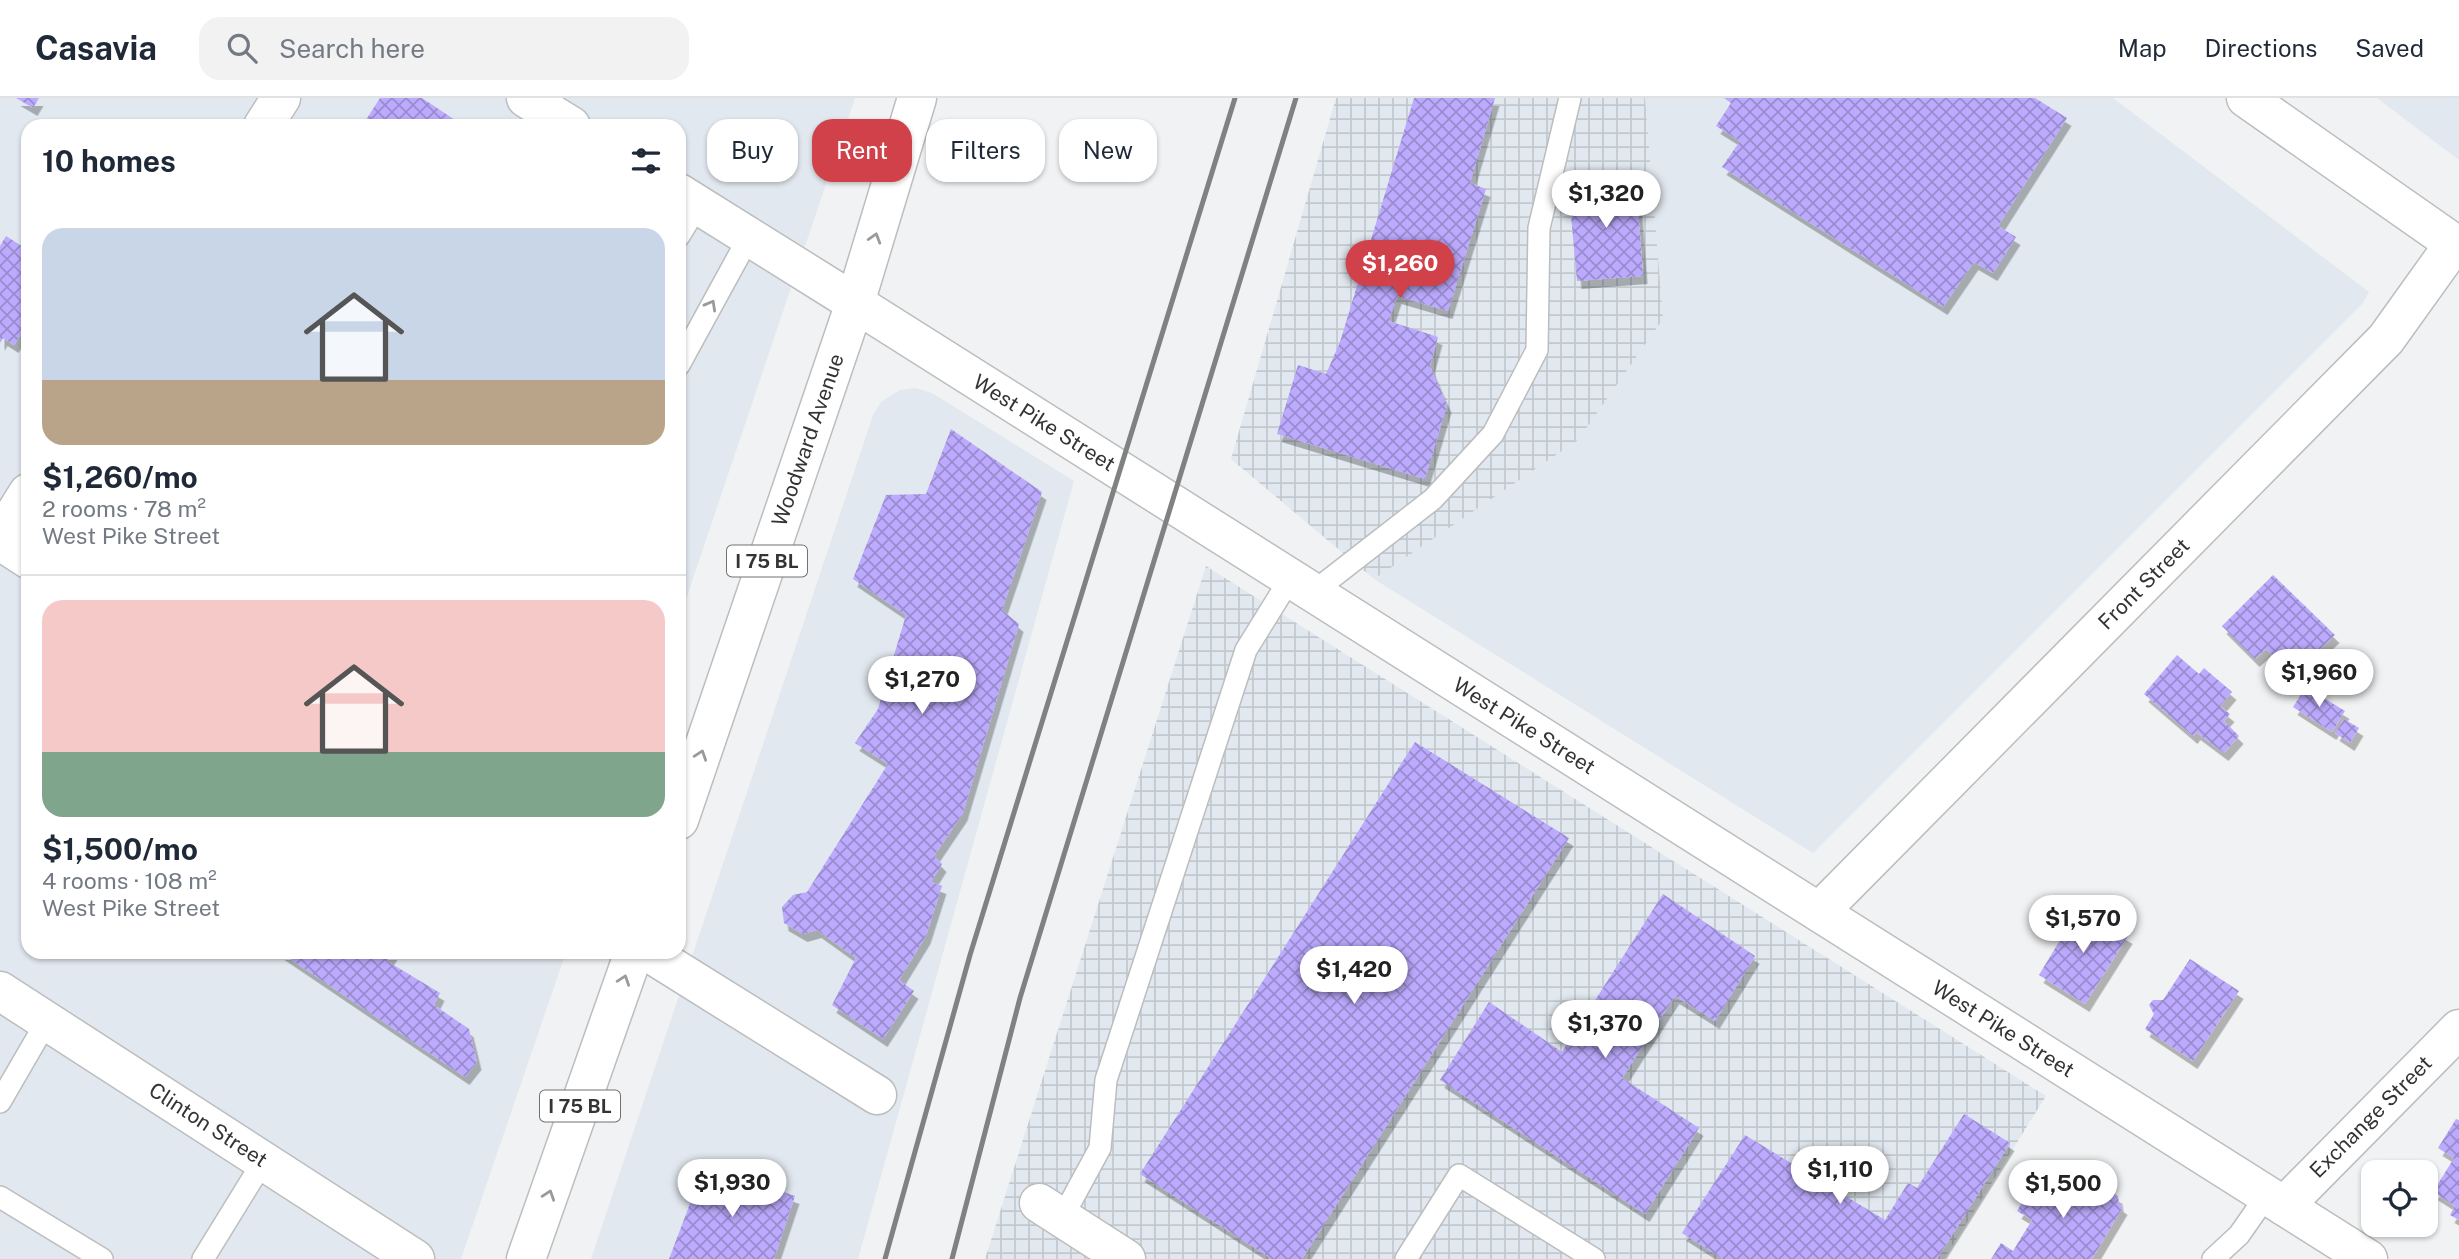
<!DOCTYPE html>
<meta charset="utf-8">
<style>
:root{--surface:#fff;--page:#f2f2f3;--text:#1f2937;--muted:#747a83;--line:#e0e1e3;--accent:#d1414a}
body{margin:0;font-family:"Public Sans",sans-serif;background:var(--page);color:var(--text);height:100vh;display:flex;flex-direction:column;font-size:26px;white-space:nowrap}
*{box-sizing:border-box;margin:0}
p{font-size:23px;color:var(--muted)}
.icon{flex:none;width:38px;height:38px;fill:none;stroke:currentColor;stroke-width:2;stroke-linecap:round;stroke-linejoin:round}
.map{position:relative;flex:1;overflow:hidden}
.side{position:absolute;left:21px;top:21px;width:665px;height:840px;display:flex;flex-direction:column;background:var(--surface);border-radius:21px;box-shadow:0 2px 5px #0004}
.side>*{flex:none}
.banner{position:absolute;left:707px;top:21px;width:665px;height:63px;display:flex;gap:14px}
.controls{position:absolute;left:2361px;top:1062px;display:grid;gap:14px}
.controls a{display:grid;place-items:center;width:77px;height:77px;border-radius:14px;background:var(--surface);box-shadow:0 2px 5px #0004;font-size:35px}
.price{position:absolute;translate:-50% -60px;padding:0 16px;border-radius:24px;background:#fff;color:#222;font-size:23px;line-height:46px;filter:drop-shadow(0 2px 4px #0008)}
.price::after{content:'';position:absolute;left:50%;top:42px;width:21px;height:16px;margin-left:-10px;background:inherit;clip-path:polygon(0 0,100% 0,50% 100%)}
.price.current{background:var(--accent);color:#fff}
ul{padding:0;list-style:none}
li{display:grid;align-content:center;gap:14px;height:371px;padding:0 21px}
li+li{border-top:2px solid var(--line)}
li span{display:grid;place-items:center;height:217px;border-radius:21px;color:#555}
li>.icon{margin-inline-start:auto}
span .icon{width:126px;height:126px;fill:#fffc;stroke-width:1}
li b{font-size:30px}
h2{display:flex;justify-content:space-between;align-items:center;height:84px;padding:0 21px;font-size:30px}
.pill{padding:0 24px;border-radius:21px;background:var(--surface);box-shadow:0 2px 5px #0004;font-size:24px;line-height:63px}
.pill.current{background:var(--accent);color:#fff}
header{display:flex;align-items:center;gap:42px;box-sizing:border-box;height:98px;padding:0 35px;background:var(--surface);border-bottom:2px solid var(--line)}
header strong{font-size:33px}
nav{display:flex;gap:38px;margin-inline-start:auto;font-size:24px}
.search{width:490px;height:63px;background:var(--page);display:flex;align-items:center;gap:18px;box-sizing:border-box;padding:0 24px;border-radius:21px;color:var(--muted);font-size:26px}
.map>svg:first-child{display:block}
.built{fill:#e1e8ef}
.industrial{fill:url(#industrial-grid)}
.building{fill:url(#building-cross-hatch);filter:url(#shadow)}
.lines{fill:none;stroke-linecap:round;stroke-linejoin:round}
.service-casing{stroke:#bcbdbe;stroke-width:24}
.minor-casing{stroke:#bcbdbe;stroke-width:41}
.tertiary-casing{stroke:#bcbdbe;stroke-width:41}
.secondary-casing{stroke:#bcbdbe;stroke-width:41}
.primary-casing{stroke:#bcbdbe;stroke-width:41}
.service{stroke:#fff;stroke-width:21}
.minor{stroke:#fff;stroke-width:38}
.tertiary{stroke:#fff;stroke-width:38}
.secondary{stroke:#fff;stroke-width:38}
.primary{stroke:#fff;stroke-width:38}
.rail{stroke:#808181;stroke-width:5}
.oneway{stroke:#9a9a9a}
.labels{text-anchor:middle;stroke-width:6;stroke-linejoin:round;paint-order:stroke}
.shield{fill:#fff;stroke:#717171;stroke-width:2}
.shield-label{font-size:19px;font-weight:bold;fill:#343434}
.street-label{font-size:21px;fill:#343434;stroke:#fff}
</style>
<header>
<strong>Casavia</strong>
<div class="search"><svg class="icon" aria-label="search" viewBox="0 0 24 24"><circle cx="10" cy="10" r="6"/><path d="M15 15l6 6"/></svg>Search here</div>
<nav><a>Map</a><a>Directions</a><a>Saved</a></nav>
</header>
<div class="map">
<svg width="2459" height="1161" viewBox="0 0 2459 1161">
<defs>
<pattern id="industrial-grid" width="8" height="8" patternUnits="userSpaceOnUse" patternTransform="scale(1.75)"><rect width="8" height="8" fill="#e1e8ef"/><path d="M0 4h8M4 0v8" fill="none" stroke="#c2c8ce"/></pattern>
<pattern id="building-cross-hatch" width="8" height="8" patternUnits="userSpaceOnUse" patternTransform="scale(1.75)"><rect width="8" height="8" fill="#bcaafe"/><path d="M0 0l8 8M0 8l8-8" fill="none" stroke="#9a8bce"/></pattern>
<filter id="shadow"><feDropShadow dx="4.5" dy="8" stdDeviation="0" flood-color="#0004"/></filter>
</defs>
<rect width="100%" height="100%" fill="#f1f2f3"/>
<g class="built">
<path d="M0 0H855L679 522V28H28V854H566L461 1161H0Z"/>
<path d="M1645 0H2113L2369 194 2363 205 1813 755 1374 481 1578 342 1662 221Z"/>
<path d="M2377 0H2459V62Z"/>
<path d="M916 290 932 295 1074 383 858 1161H591L873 317 881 304 900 292Z"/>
</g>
<g class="industrial">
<path d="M1336 0H1645L1663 221 1578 342 1374 481 1231 361Z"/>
<path d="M1206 468 2046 998 1944 1161H985Z"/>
</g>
<g class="building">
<path d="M16 0H39L33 10Z"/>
<path d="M380 0H422L464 28H362Z"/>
<path d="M1414 0H1495L1470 85 1486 91 1448 213 1397 198 1389 223 1438 239 1430 268 1447 307 1425 381 1277 336 1298 267 1326 276 1340 244Z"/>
<path d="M1724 0H2035L2067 20 1998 128 2016 139 1993 175 1974 164 1943 209 1722 69 1740 43 1716 28 1731 5Z"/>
<path d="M1636 83 1643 178 1577 183 1568 84Z"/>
<path d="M6 138 28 152V225L14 247 3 240 0 245V148Z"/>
<path d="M951 331 1042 394 1002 512 1019 526 963 715 934 758 942 766 931 784 942 788 926 838 899 882 914 893 883 941 832 907 856 860 817 832 803 836 784 825 782 809 793 797 807 794 888 666 855 645 878 611 906 517 853 481 886 397 926 396Z"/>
<path d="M2273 477 2335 537 2309 562 2298 551 2282 567 2266 551 2255 561 2222 528Z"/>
<path d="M2177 557 2199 576 2204 570 2232 594 2220 608 2230 616 2224 623 2239 638 2224 655 2196 634 2193 638 2144 596Z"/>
<path d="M2306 589 2345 613 2332 634 2293 609Z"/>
<path d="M2344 621 2359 630 2350 645 2335 635Z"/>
<path d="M1415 644 1569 740 1302 1161H1272L1140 1076Z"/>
<path d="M1663 796 1755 858 1715 923 1675 898 1622 980 1699 1030 1645 1116 1440 982 1489 904 1562 954Z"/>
<path d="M2080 809 2128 838 2085 906 2039 877Z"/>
<path d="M280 854H393L387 863 440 895 434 907 469 931 477 964 465 979Z"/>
<path d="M2190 861 2239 893 2193 963 2145 931 2154 916 2149 907 2153 902H2163Z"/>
<path d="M1964 1016 2010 1045 1937 1161H1723L1682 1135 1745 1037 1885 1122 1908 1085 1917 1090Z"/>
<path d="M2456 1021 2459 1022V1122L2450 1117 2455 1108 2433 1094 2454 1060 2438 1050Z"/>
<path d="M705 1066 795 1098 774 1161H669Z"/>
<path d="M2044 1069 2080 1090 2086 1079 2102 1089 2099 1094H2111L2118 1098 2119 1106 2123 1109 2092 1161H1991L2001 1145 2013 1153 2032 1122 2017 1113Z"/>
</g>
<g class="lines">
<g class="service-casing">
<g id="service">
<path d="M679 138 698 107"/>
<path d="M679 267 749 139"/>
<path d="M1312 495 1433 401 1493 336 1537 252 1539 130 1570 0"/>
<path d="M0 1004 47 923"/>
<path d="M0 1099 102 1161"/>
<path d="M1062 1120 1100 1050 1106 982 1246 552 1290 481"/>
<path d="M203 1161 264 1062"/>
<path d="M1406 1161 1459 1077 1594 1161"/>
<path d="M2213 1161 2239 1137 2267 1097"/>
</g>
</g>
<g class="minor-casing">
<g id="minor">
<path d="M526 0 571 28"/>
<path d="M263 28 281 0"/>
<path d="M679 95 855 205"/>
<path d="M0 440 28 395"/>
<path d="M0 443 28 461"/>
<path d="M1819 814 2386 241 2454 146"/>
<path d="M648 854 877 997"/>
<path d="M0 893 415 1161"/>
<path d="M1039 1105 1126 1161"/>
<path d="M2284 1108 2459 931"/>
</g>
</g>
<g class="tertiary-casing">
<path id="tertiary" d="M855 205 2368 1161"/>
</g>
<g class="secondary-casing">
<path id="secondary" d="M2246 0 2459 149"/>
</g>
<g class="primary-casing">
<g id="primary">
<path d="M679 722 855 205 917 0"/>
<path d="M526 1161 634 854"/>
</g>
</g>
<use href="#service" class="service"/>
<use href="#minor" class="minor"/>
<use href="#tertiary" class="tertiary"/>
<use href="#secondary" class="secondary"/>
<use href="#primary" class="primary"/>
<g class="rail">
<path d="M885 1161 970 857 1235 0"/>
<path d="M952 1161 1020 900 1296 0"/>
</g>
</g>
<defs><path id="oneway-chevron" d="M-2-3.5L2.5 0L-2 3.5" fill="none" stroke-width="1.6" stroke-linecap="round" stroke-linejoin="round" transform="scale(1.75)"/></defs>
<g class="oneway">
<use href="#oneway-chevron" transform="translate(875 140) rotate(-73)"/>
<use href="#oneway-chevron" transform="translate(711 207) rotate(-61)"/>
<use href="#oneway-chevron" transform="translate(701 657) rotate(-71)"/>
<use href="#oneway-chevron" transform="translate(624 882) rotate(-71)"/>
<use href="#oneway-chevron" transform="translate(549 1097) rotate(-71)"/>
</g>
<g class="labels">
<g class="shield">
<rect x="727" y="447.5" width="80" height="31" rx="5"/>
<rect x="540" y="992.5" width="80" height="31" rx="5"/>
</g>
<g class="shield-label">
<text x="767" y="470">I 75 BL</text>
<text x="580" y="1015">I 75 BL</text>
</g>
<g class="street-label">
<text transform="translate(1044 325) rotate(32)" y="7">West Pike Street</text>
<text transform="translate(808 342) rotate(-71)" y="7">Woodward Avenue</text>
<text transform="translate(2144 486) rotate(-45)" y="7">Front Street</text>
<text transform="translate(1524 628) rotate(32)" y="7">West Pike Street</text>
<text transform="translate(2003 931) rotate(32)" y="7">West Pike Street</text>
<text transform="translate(2371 1019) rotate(-45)" y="7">Exchange Street</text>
<text transform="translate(208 1027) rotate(33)" y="7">Clinton Street</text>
</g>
</g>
</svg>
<div class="controls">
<a><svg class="icon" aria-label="locate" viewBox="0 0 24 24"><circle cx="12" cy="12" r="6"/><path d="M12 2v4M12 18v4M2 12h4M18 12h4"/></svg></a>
</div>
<b class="price" style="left:1606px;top:132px">$1,320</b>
<b class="price current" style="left:1400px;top:202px">$1,260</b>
<b class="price" style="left:2319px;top:611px">$1,960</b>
<b class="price" style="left:922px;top:618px">$1,270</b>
<b class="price" style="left:2083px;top:857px">$1,570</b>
<b class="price" style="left:1354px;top:908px">$1,420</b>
<b class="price" style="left:1605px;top:962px">$1,370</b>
<b class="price" style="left:1840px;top:1108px">$1,110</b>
<b class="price" style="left:732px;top:1121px">$1,930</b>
<b class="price" style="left:2063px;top:1122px">$1,500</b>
<div class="banner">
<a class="pill">Buy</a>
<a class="pill current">Rent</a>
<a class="pill">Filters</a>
<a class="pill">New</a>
</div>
<section class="side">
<h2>10 homes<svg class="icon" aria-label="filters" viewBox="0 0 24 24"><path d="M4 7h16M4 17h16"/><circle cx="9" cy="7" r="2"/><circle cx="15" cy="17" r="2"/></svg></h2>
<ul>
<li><span style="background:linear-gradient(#c9d6e8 70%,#b9a48a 0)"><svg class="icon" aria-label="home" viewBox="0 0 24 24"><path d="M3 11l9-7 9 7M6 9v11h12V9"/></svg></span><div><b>$1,260/mo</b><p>2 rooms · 78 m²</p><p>West Pike Street</p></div></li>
<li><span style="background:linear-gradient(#f6c9c9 70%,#7fa58c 0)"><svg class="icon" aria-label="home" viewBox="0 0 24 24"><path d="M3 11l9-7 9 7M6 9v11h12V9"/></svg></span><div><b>$1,500/mo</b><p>4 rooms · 108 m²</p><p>West Pike Street</p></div></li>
</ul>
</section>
</div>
